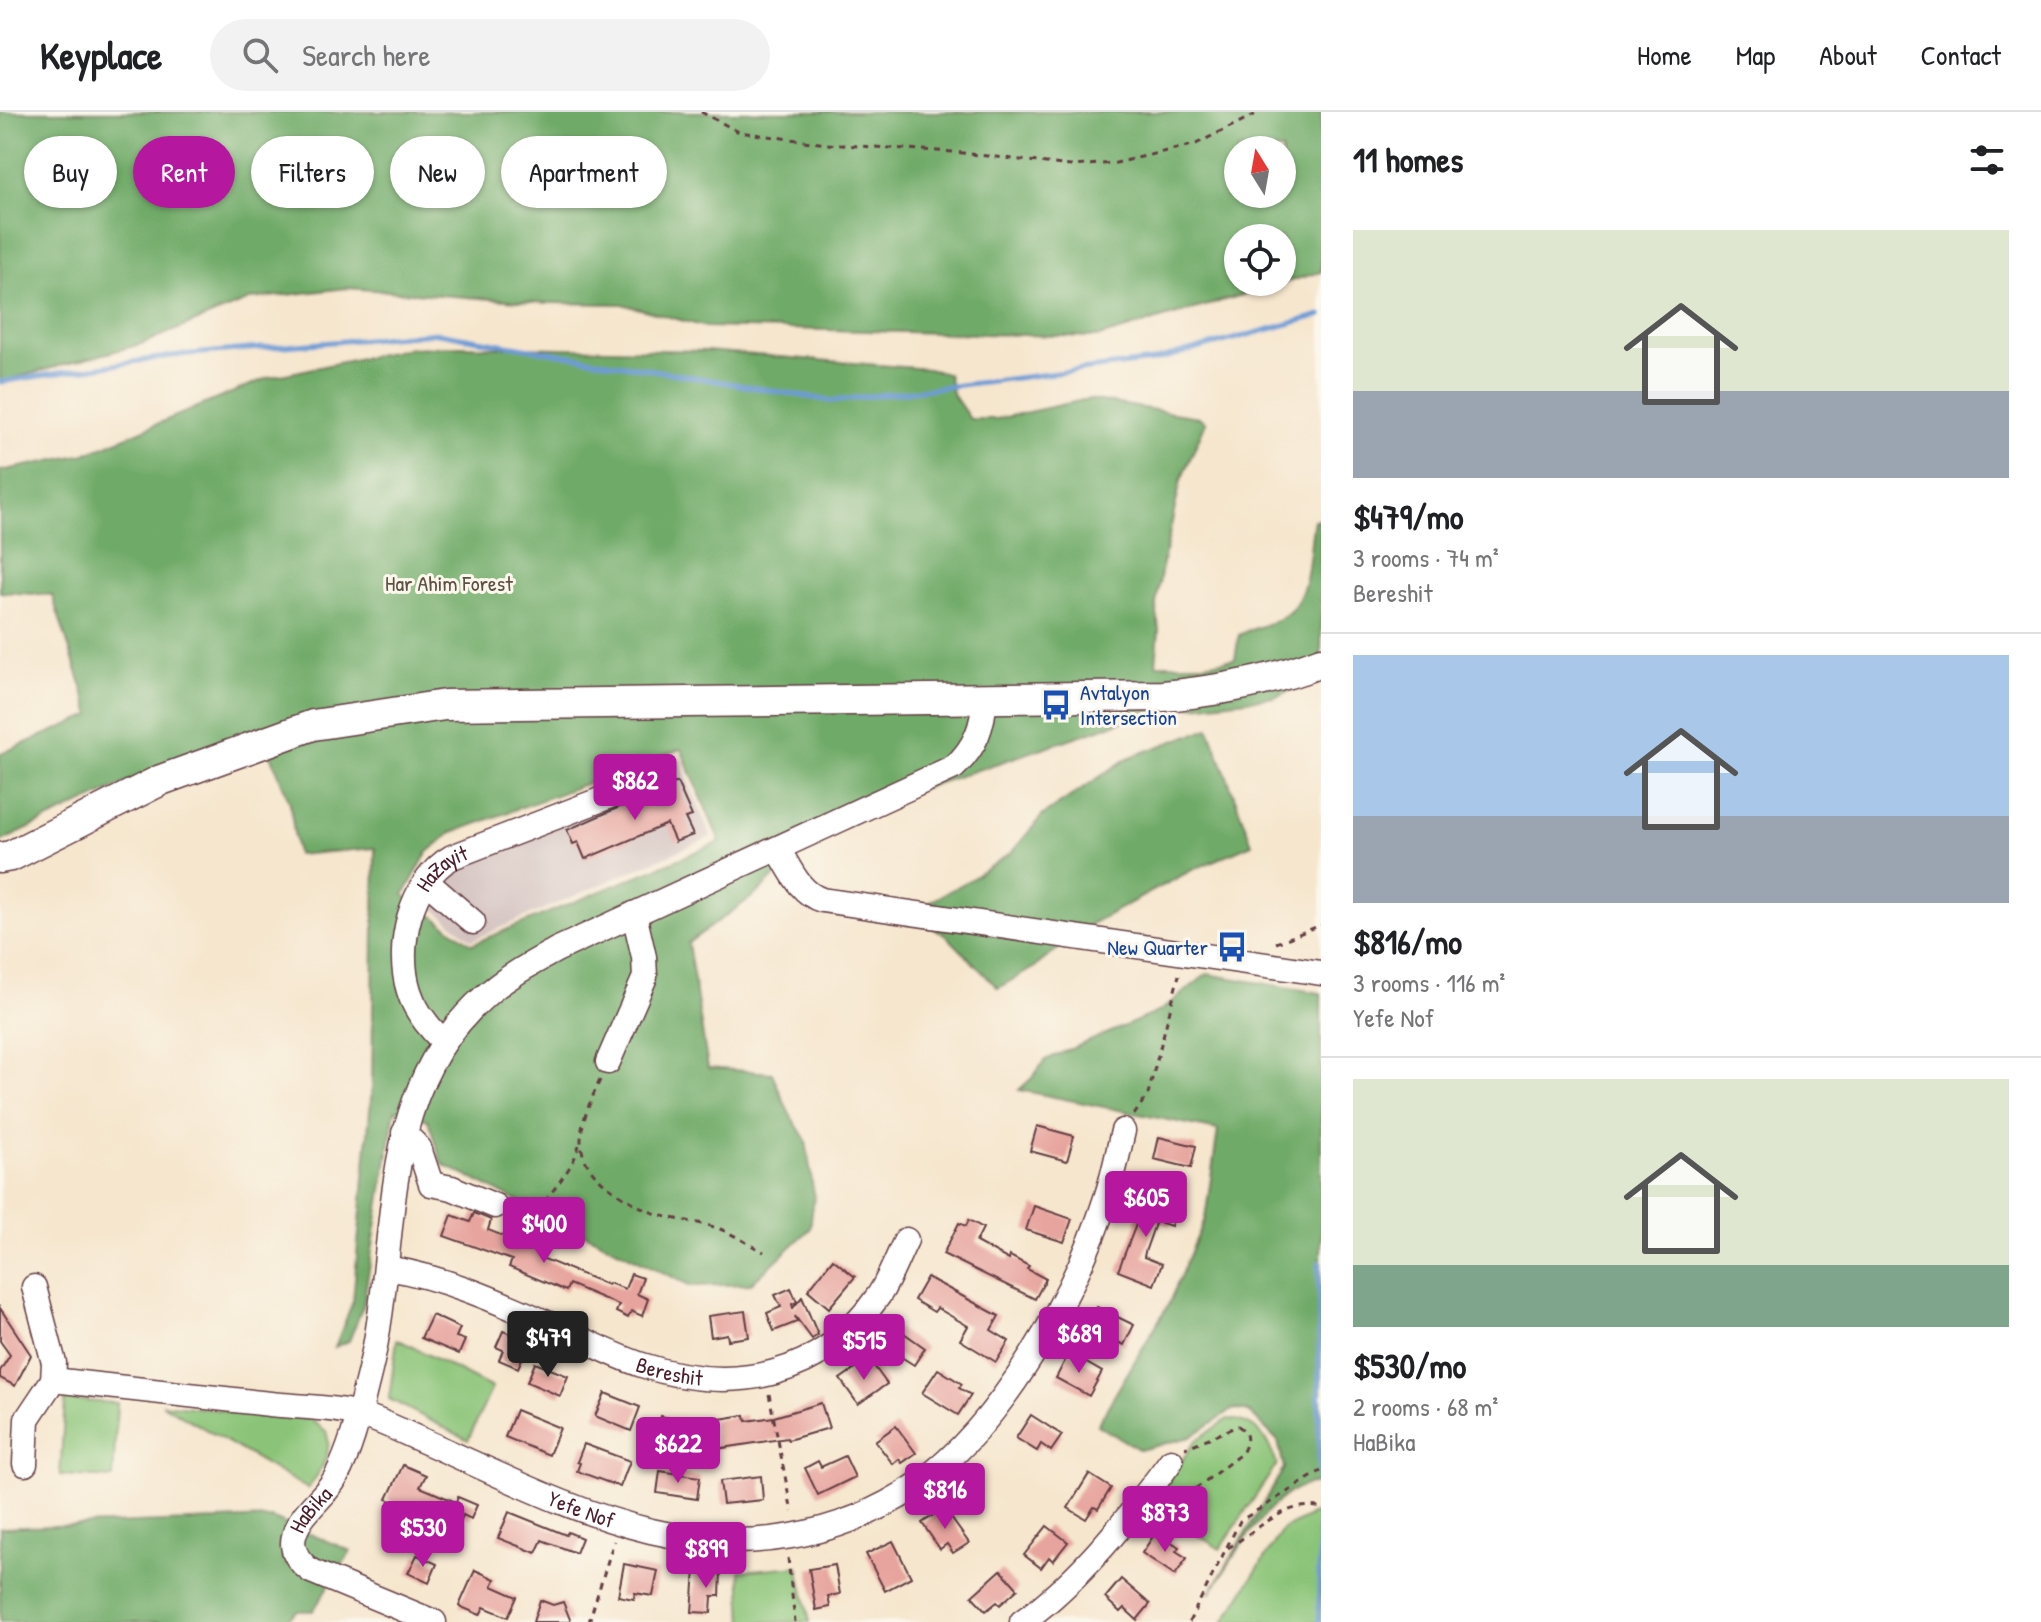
<!DOCTYPE html>
<meta charset="utf-8">
<style>
:root{--surface:#fff;--page:#f2f2f2;--text:#202124;--muted:#757577;--line:#e0e0e0;--accent:#b5179e}
body{margin:0;font-family:"Patrick Hand",sans-serif;background:var(--page);color:var(--text);height:100vh;display:flex;flex-direction:column;font-size:30px;white-space:nowrap}
*{box-sizing:border-box;margin:0}
p{font-size:26px;color:var(--muted)}
.icon{flex:none;width:44px;height:44px;fill:none;stroke:currentColor;stroke-width:2;stroke-linecap:round;stroke-linejoin:round}
.map{position:relative;flex:1;overflow:hidden}
.sheet{display:flex;flex-direction:column;background:var(--surface);width:720px}
.sheet>*{flex:none}
.hud{position:absolute;left:24px;top:24px;width:760px;height:72px;display:flex;gap:16px}
.needle{width:52px;rotate:349deg}
.controls{position:absolute;left:1224px;top:24px;display:grid;gap:16px}
.controls a{display:grid;place-items:center;width:72px;height:72px;border-radius:50%;background:var(--surface);box-shadow:0 2px 6px #0004;font-size:40px}
.price{position:absolute;translate:-50% -68px;padding:0 18px;border-radius:8px;background:var(--accent);color:#fff;font-size:26px;line-height:52px;filter:drop-shadow(0 2px 4px #0008)}
.price::after{content:'';position:absolute;left:50%;top:48px;width:24px;height:18px;margin-left:-12px;background:inherit;clip-path:polygon(0 0,100% 0,50% 100%)}
.price.current{background:#222;color:#fff}
ul{padding:0;list-style:none}
li{display:grid;align-content:center;gap:16px;height:424px;padding:0 32px}
li+li{border-top:2px solid var(--line)}
li span{display:grid;place-items:center;height:248px;border-radius:0px;color:#555}
li>.icon{margin-inline-start:auto}
span .icon{width:144px;height:144px;fill:#fffc;stroke-width:1}
li b{font-size:34px}
h2{display:flex;justify-content:space-between;align-items:center;height:96px;padding:0 32px;font-size:34px}
.chip{padding:0 28px;border-radius:36px;background:var(--surface);box-shadow:0 2px 6px #0004;font-size:28px;line-height:72px}
.chip.current{background:var(--accent);color:#fff}
header{display:flex;align-items:center;gap:48px;box-sizing:border-box;height:112px;padding:0 40px;background:var(--surface);border-bottom:2px solid var(--line)}
header strong{font-size:38px}
nav{display:flex;gap:44px;margin-inline-start:auto;font-size:28px}
.search{width:560px;height:72px;background:var(--page);display:flex;align-items:center;gap:20px;box-sizing:border-box;padding:0 28px;border-radius:44px;color:var(--muted);font-size:30px}
main{display:flex;flex:1;min-height:0}
.map>svg:first-child{display:block}
.industrial{fill:#d1bfbe}
.green{fill:#8bc478;stroke:#6a7252;stroke-width:2}
.forest{fill:#70aa68;stroke:#5d644a;stroke-width:2;fill-rule:evenodd}
.lines{fill:none;stroke-linecap:round;stroke-linejoin:round}
.stream{stroke:#6e9bd5;stroke-width:5}
.building{fill:#e7a49e}
.minor-casing{stroke:#643d43;stroke-width:27}
.major-casing{stroke:#643d43;stroke-width:33}
.path{stroke:#643d43;stroke-width:3;stroke-dasharray:6 6;stroke-linecap:butt}
.minor{stroke:#fff;stroke-width:24}
.major{stroke:#fff;stroke-width:30}
.labels{text-anchor:middle;stroke-width:6;stroke-linejoin:round;paint-order:stroke}
.park-label{font-size:22px;fill:#5e5142;stroke:#fbf7ec}
.transit-label{font-size:22px;fill:#164399;stroke:#fbf7ec;text-anchor:start}
.street-label{font-size:22px;fill:#4a1f2b;stroke:#fbf7ec}
</style>
<header>
<strong>Keyplace</strong>
<div class="search"><svg class="icon" aria-label="search" viewBox="0 0 24 24"><circle cx="10" cy="10" r="6"/><path d="M15 15l6 6"/></svg>Search here</div>
<nav><a>Home</a><a>Map</a><a>About</a><a>Contact</a></nav>
</header>
<main>
<div class="map">
<svg width="1321" height="1510" viewBox="0 0 1321 1510">
<rect width="100%" height="100%" fill="#fbf7ec"/>
<filter id="ink" filterUnits="userSpaceOnUse"><feTurbulence type="fractalNoise" baseFrequency=".0125" numOctaves="2"/><feDisplacementMap in="SourceGraphic" scale="16" xChannelSelector="R" yChannelSelector="G"/><feConvolveMatrix kernelMatrix="1 2 1 2 8 2 1 2 1" color-interpolation-filters="sRGB"/></filter>
<filter id="wash" filterUnits="userSpaceOnUse"><feTurbulence type="fractalNoise" baseFrequency=".006" numOctaves="4" result="noise"/><feDisplacementMap in="SourceGraphic" scale="32" xChannelSelector="R" yChannelSelector="G"/><feGaussianBlur stdDeviation="1.8" result="paint"/><feColorMatrix in="noise" values="0 0 0 0 0 0 0 0 0 0 0 0 0 0 0 0 0 1.4 0 .05"/><feComposite in="paint" operator="in"/></filter>
<g filter="url(#wash)">
<rect width="100%" height="100%" fill="#f6e6ce"/>
<path class="industrial" d="M679 646 711 725 472 828 412 779 442 741Z"/>
<g class="green">
<path d="M397 1227 492 1276 468 1328 389 1287Z"/>
<path d="M65 1288 117 1291 113 1366 60 1363Z"/>
<path d="M162 1292 310 1307 326 1319C334 1342 320 1359 308 1377Z"/>
<path d="M1228 1307C1258 1309 1267 1326 1277 1352L1220 1437 1151 1394 1195 1329Z"/>
<path d="M1321 1398V1510H1224L1283 1417Z"/>
<path d="M798 1454 810 1510H743L740 1459Z"/>
</g>
<g class="forest">
<path d="M0 0H1321V160L1099 225 706 215 622 192 547 191 347 176 252 187 141 232 0 270ZM1282 38V82H1238V38ZM1282 126V170H1238V126Z"/>
<path d="M460 234 707 239 928 257 948 262 952 281 970 307H996L1088 287 1198 305 1206 310 1181 368 1161 460 1156 492 1159 518 1156 552H1204L1235 547 1239 523C1254 515 1279 511 1290 499 1312 476 1308 437 1314 408L1321 407V561L1310 571 1274 585 1140 600 1094 594 1097 604 1126 608 903 683 805 734 759 780 688 831 708 956 772 961 789 1001 806 1028 814 1084 810 1117 751 1172 691 1174 442 1052 428 1008 395 998 363 1194 349 1229 335 1235 353 1189 372 975 375 736 297 743 290 691 260 615 184 644 0 730V642L91 603 52 483 0 480V359L85 342 267 266 409 236ZM681 637 720 730 472 832 404 783 427 741 451 721Z"/>
<path d="M1209 616 1252 732 1190 759 1087 814 1035 855 998 876 947 824 908 802 971 767 1012 740 1043 703 1128 646Z"/>
<path d="M1207 862 1321 881V1372C1275 1366 1231 1450 1210 1482L1284 1356 1278 1329 1249 1300 1233 1297 1190 1325 1140 1338 1097 1313 1168 1193 1205 1107 1218 1018 1019 978 1033 965 1045 948 1160 899Z"/>
<path d="M271 1406 351 1439 313 1499H297L284 1510H0V1416Z"/>
</g>
<g class="lines">
<g class="stream">
<path d="M0 270 179 243 438 221 832 289 1153 249 1321 203"/>
<path d="M1319 1151V1510"/>
</g>
</g>
<g id="blocks">
<g class="building">
<path d="M677 670 692 704 685 706 693 723 675 730 667 712 585 747 578 730 573 732 567 718Z"/>
<path d="M1037 1014 1074 1024 1067 1049 1030 1039Z"/>
<path d="M1159 1025 1196 1034 1191 1056 1154 1047Z"/>
<path d="M1145 1082 1178 1094 1171 1114 1156 1109 1145 1140 1144 1145 1162 1152 1154 1173 1118 1159 1137 1110H1135Z"/>
<path d="M1034 1094 1072 1107 1064 1130 1026 1118Z"/>
<path d="M474 1101 491 1108 488 1118 541 1139 539 1145 608 1173 609 1171 625 1177 631 1162 643 1166 637 1182 648 1187 642 1204 631 1199 628 1206 616 1200 619 1193 569 1172 566 1179 509 1155 512 1148 444 1124 452 1103 470 1110Z"/>
<path d="M969 1108 983 1116 976 1130 1009 1148 1010 1144 1029 1154 1027 1157 1046 1167 1035 1187 943 1142 959 1111 966 1114Z"/>
<path d="M833 1147 855 1165 829 1196 808 1178Z"/>
<path d="M927 1165 999 1204 991 1218 1009 1229 996 1250 960 1228 968 1214 937 1196 934 1200 914 1188Z"/>
<path d="M791 1176 797 1190 792 1192 793 1196 802 1185 818 1223 812 1227 795 1204 797 1210 774 1219 767 1201 781 1195 775 1183Z"/>
<path d="M1097 1195 1134 1213 1124 1233 1112 1227 1110 1231 1086 1218Z"/>
<path d="M0 1196 31 1243 15 1274 0 1266V1259L10 1243 0 1229Z"/>
<path d="M745 1199 749 1225 728 1228 727 1222 711 1225 708 1204Z"/>
<path d="M432 1203 460 1216 456 1225 465 1228 459 1242 421 1226Z"/>
<path d="M894 1214 925 1236 914 1253 882 1233Z"/>
<path d="M513 1218 531 1226 518 1256 499 1248 503 1238 496 1235 503 1219 511 1222Z"/>
<path d="M1069 1241 1102 1260 1089 1284 1056 1266Z"/>
<path d="M869 1247 887 1272 858 1292 840 1267Z"/>
<path d="M535 1251 568 1264 560 1284 527 1270Z"/>
<path d="M938 1257 962 1272 959 1276 971 1283 958 1303 922 1281Z"/>
<path d="M605 1281 640 1295 631 1319 595 1304Z"/>
<path d="M821 1291 829 1316 788 1328 787 1326 716 1337 713 1308 745 1303 746 1309 774 1305Z"/>
<path d="M516 1298 560 1316 549 1343 505 1325Z"/>
<path d="M1031 1303 1062 1323 1051 1339 1041 1332 1037 1339 1016 1326Z"/>
<path d="M661 1304 689 1311 709 1308 705 1336 657 1326Z"/>
<path d="M896 1314 916 1341 902 1351 899 1347 893 1352 875 1329Z"/>
<path d="M584 1332 630 1349 620 1375 577 1359 580 1351 577 1350Z"/>
<path d="M845 1344 855 1365 818 1383 805 1356 818 1349 821 1355Z"/>
<path d="M403 1353 426 1363 420 1375 456 1390 458 1385 477 1393 471 1407 463 1403 459 1413 412 1393 410 1398 387 1387Z"/>
<path d="M660 1359 700 1365 697 1387 657 1381Z"/>
<path d="M1089 1362 1111 1376 1098 1397 1094 1395 1086 1407 1068 1396Z"/>
<path d="M761 1364 763 1388 723 1392 720 1369Z"/>
<path d="M944 1396 969 1431 953 1441 947 1432 940 1437 922 1411Z"/>
<path d="M509 1400 566 1423 568 1420 582 1426 576 1441 542 1428 536 1441 498 1426Z"/>
<path d="M1047 1414 1068 1430 1053 1449 1049 1445 1041 1456 1024 1443Z"/>
<path d="M1156 1420 1179 1435 1176 1439 1187 1446 1175 1463 1142 1441Z"/>
<path d="M893 1429 911 1465 885 1479 866 1442Z"/>
<path d="M417 1443 437 1452 429 1471 408 1461Z"/>
<path d="M624 1452 658 1459 653 1484 635 1481 634 1487 618 1484Z"/>
<path d="M835 1453 840 1482 828 1484 830 1495 816 1498 809 1457Z"/>
<path d="M475 1458 495 1467 492 1474 517 1485 508 1505 484 1495 480 1503 459 1494Z"/>
<path d="M695 1458 721 1459 720 1484H712L711 1501 692 1500Z"/>
<path d="M1001 1458 1018 1477 1000 1493 997 1490 986 1499 972 1484Z"/>
<path d="M1121 1467 1150 1492 1137 1508 1124 1496 1120 1500 1105 1486Z"/>
<path d="M540 1488 553 1493 563 1490 571 1510H533Z"/>
</g>
</g>
</g>
<g filter="url(#ink)">
<use href="#blocks" fill-opacity="0" stroke="#643d43" stroke-width="2"/>
<g class="lines">
<g class="minor-casing">
<g id="minor">
<path d="M778 737C790 756 799 781 822 788L1321 861"/>
<path d="M427 770 473 810"/>
<path id="s1" d="M444 930C428 915 415 899 409 879 395 835 410 769 452 745L623 679"/>
<path d="M608 950 645 865 644 845 634 802"/>
<path d="M404 1021 419 1036 431 1072 452 1076 495 1094"/>
<path id="s2" d="M387 1156C443 1165 495 1188 547 1211 579 1225 609 1242 642 1253 734 1283 822 1266 879 1183 890 1166 897 1146 906 1128"/>
<path d="M34 1175 54 1251 53 1268"/>
<path id="s3" d="M25 1352 27 1307 53 1268C125 1276 198 1284 270 1292 297 1295 338 1295 362 1303 381 1309 399 1318 417 1326 493 1359 570 1400 651 1419 743 1441 838 1427 917 1373 1002 1314 1076 1181 1107 1083 1114 1062 1118 1040 1123 1019"/>
<path id="s4" d="M434 1510 311 1459C299 1450 290 1439 294 1424 299 1401 325 1386 336 1365 353 1333 360 1297 369 1262 402 1130 372 984 485 884 506 865 531 852 556 838L954 655C976 635 983 614 985 585"/>
<path d="M1022 1510C1081 1467 1128 1407 1171 1349"/>
</g>
</g>
<g class="major-casing">
<path id="major" d="M0 746 11 744 161 668 313 613 445 593 1163 584C1218 579 1270 570 1321 550"/>
</g>
<g class="path">
<path d="M701 0 739 20 826 32 954 40 1071 54 1116 51 1196 32 1260 0"/>
<path d="M1276 831 1321 813"/>
<path d="M600 968C578 1016 566 1047 616 1080 630 1089 644 1098 660 1103 680 1109 701 1110 720 1117 735 1123 750 1133 764 1140"/>
<path d="M1134 1003 1148 982 1179 863"/>
<path d="M540 1100C551 1076 573 1059 579 1033"/>
<path d="M769 1282 792 1400"/>
<path d="M1175 1377 1179 1381H1190L1242 1341C1248 1331 1250 1321 1238 1314L1185 1336"/>
<path d="M1228 1436C1256 1419 1287 1387 1321 1396"/>
<path d="M788 1446 795 1510"/>
<path d="M589 1510 614 1429"/>
<path d="M1189 1510 1240 1409 1321 1359"/>
</g>
<use href="#minor" class="minor"/>
<use href="#major" class="major"/>
</g>
</g>
<defs>
<g id="bus-bare" transform="scale(2.4)"><path d="M-5-6H5V4H4V6H2V4H-2V6H-4V4H-5ZM-3.5-4V0h7V-4ZM-3.5 1.2v1.5H-2V1.2ZM2 1.2v1.5H3.5V1.2Z" fill="#1a4fb4" stroke="#fbf7ec" stroke-width="2.5" paint-order="stroke"/></g>
</defs>
<g fill-rule="evenodd">
<use href="#bus-bare" x="1056" y="593"/>
<use href="#bus-bare" x="1232" y="835"/>
</g>
<g class="labels">
<g class="park-label">
<text x="449" y="479">Har Ahim Forest</text>
</g>
<g class="transit-label">
<text x="1080" y="588">Avtalyon<tspan x="1080" dy="25">Intersection</tspan></text>
<text x="1208" y="843" text-anchor="end">New Quarter</text>
</g>
<g class="street-label">
<text dy="8" stroke="none"><textPath href="#s1" startOffset="198">HaZayit</textPath></text>
<text dy="8" stroke="none"><textPath href="#s2" startOffset="302">Bereshit</textPath></text>
<text dy="8" stroke="none"><textPath href="#s3" startOffset="642">Yefe Nof</textPath></text>
<text dy="8" stroke="none"><textPath href="#s4" startOffset="206">HaBika</textPath></text>
</g>
</g>
</svg>
<div class="controls">
<a><svg class="needle" viewBox="-14 -14 28 28"><path d="M0-13l5 13h-10z" fill="#e53935"/><path d="M0 13l5-13h-10z" fill="#757577"/></svg></a>
<a><svg class="icon" aria-label="locate" viewBox="0 0 24 24"><circle cx="12" cy="12" r="6"/><path d="M12 2v4M12 18v4M2 12h4M18 12h4"/></svg></a>
</div>
<b class="price" style="left:635px;top:710px">$862</b>
<b class="price" style="left:1146px;top:1127px">$605</b>
<b class="price" style="left:544px;top:1153px">$400</b>
<b class="price" style="left:1079px;top:1263px">$689</b>
<b class="price current" style="left:548px;top:1267px">$479</b>
<b class="price" style="left:864px;top:1270px">$515</b>
<b class="price" style="left:678px;top:1373px">$622</b>
<b class="price" style="left:945px;top:1419px">$816</b>
<b class="price" style="left:1165px;top:1442px">$873</b>
<b class="price" style="left:423px;top:1457px">$530</b>
<b class="price" style="left:706px;top:1478px">$899</b>
<div class="hud">
<a class="chip">Buy</a>
<a class="chip current">Rent</a>
<a class="chip">Filters</a>
<a class="chip">New</a>
<a class="chip">Apartment</a>
</div>
</div>
<section class="sheet">
<h2>11 homes<svg class="icon" aria-label="filters" viewBox="0 0 24 24"><path d="M4 7h16M4 17h16"/><circle cx="9" cy="7" r="2"/><circle cx="15" cy="17" r="2"/></svg></h2>
<ul>
<li><span style="background:linear-gradient(#dfe7d0 65%,#9aa5b1 0)"><svg class="icon" aria-label="home" viewBox="0 0 24 24"><path d="M3 11l9-7 9 7M6 9v11h12V9"/></svg></span><div><b>$479/mo</b><p>3 rooms · 74 m²</p><p>Bereshit</p></div></li>
<li><span style="background:linear-gradient(#a9c7e8 65%,#9aa5b1 0)"><svg class="icon" aria-label="home" viewBox="0 0 24 24"><path d="M3 11l9-7 9 7M6 9v11h12V9"/></svg></span><div><b>$816/mo</b><p>3 rooms · 116 m²</p><p>Yefe Nof</p></div></li>
<li><span style="background:linear-gradient(#dfe7d0 75%,#7fa58c 0)"><svg class="icon" aria-label="home" viewBox="0 0 24 24"><path d="M3 11l9-7 9 7M6 9v11h12V9"/></svg></span><div><b>$530/mo</b><p>2 rooms · 68 m²</p><p>HaBika</p></div></li>
</ul>
</section>
</main>
